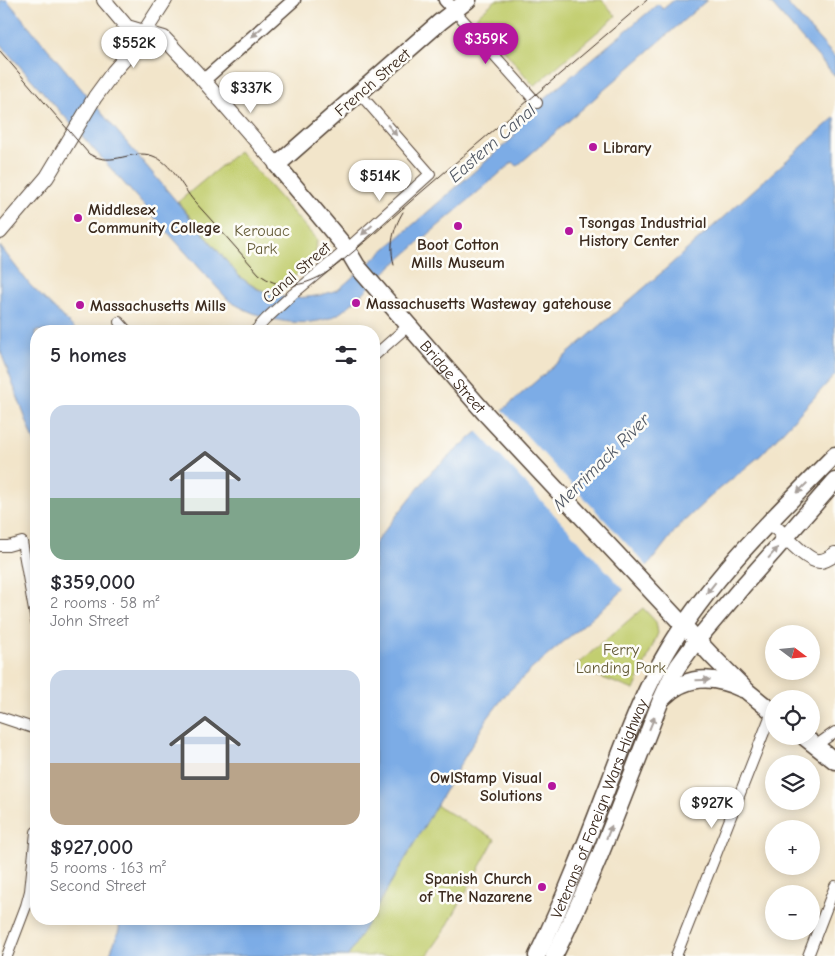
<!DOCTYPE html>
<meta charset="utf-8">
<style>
:root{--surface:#fff;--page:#f2f2f3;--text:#2b2b33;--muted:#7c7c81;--accent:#b5179e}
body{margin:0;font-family:"Comic Neue",sans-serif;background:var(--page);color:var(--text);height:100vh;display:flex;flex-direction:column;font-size:19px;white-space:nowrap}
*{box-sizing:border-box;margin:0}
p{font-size:16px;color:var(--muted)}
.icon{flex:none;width:28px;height:28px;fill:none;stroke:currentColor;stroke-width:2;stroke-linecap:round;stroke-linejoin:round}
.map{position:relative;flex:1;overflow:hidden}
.drawer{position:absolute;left:30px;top:325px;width:350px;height:600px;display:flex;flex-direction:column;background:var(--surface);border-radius:20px;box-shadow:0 2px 12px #0003}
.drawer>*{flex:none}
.needle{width:32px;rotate:106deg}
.tools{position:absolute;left:765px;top:625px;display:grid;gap:10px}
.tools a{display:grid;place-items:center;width:55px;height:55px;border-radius:50%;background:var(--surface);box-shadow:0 2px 12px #0003;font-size:25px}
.price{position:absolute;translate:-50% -42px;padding:0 11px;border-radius:18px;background:#fff;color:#222;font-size:16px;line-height:32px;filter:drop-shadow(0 1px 2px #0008)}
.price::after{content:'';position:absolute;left:50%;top:30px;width:15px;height:11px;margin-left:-8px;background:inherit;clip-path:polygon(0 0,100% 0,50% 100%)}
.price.active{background:var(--accent);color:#fff}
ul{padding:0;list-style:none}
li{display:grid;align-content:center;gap:10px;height:265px;padding:0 20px}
li span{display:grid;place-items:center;height:155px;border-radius:15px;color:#555}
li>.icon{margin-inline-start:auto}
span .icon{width:90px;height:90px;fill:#fffc;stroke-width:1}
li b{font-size:21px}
h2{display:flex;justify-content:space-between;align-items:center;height:60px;padding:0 20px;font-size:21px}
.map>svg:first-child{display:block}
.green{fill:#c2ce70;stroke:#7e7c47}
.water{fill:#7bace6;stroke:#5b6b82}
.pier{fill:#f2e5ca}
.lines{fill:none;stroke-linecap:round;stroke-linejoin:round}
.minor-casing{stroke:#564638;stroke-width:12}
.tertiary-casing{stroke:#564638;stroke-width:15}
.secondary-casing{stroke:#564638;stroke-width:16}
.primary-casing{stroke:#564638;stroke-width:19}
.minor{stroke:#fff;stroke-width:10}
.tertiary{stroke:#fff;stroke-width:12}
.secondary{stroke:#fff;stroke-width:14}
.primary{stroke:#fff;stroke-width:16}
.tram{stroke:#3b2a1e;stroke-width:1}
.oneway{fill:#a79f9a}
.poi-dot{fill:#b5179e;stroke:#fdfcf7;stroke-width:2}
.labels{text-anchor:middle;stroke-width:5;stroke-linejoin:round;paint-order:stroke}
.street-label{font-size:16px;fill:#3b2a1e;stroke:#fdfcf7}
.poi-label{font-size:16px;font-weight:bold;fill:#3b2a1e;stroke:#fdfcf7;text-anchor:start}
.park-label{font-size:16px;fill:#645b37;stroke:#fdfcf7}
.water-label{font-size:18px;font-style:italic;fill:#515864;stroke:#fdfcf7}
</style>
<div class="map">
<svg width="835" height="956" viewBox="0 0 835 956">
<rect width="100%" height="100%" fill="#fdfcf7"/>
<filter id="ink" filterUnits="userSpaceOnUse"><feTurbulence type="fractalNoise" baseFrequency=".02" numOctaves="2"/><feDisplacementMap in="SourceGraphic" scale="10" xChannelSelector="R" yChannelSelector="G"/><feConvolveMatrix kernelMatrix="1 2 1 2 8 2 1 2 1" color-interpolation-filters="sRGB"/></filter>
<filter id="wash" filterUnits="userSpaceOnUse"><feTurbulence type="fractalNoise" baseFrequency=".0096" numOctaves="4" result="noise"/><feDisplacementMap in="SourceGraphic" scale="20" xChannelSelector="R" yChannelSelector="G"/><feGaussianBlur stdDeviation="1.12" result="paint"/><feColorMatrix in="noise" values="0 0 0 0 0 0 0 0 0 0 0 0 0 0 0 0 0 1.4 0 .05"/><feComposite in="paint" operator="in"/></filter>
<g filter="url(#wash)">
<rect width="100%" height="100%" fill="#f2e5ca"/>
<g class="green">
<path d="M496 0H602L616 16 534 86 476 17Z"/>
<path d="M239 151 317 240 315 258 275 294C260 291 251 285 238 275L178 202Z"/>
<path d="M643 608 656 622 658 633 634 690 574 667Z"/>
<path d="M422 797 495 839 445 930 427 956H325L347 919H374V875Z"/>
</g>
<g class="water">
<path d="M0 0H7C83 92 162 183 238 275 245 281 253 287 261 291 285 301 316 299 339 289L515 136 508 129 658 4 663 9 674 0H707L517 166 513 162C470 199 427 235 385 272 371 284 346 313 330 318 298 329 259 319 231 302 227 299 224 295 220 291L0 44Z"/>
<path d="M768 0H784L835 57V76Z"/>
<path d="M835 117V375L761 455 710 497 678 527 650 563 618 595 533 668 506 694 487 719 374 912V544L432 471 660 274Z"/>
<path d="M0 246 30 285 77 331H36V446L0 350Z"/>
<path d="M120 919H370L348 956H109L119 930Z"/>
</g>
<path class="pier" d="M501 408 649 568 625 591 476 430Z"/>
</g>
<g filter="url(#ink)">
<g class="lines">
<g class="minor-casing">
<g id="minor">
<path d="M455 11 537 103"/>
<path d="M119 322 127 331"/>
<path d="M255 331 266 319 293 294 347 249 430 174 360 94"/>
<path d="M374 356 408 326"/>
<path d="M0 546H8L22 542 36 622"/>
<path d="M0 717 36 729"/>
<path d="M815 746 835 732"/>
<path d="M7 956 26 906 30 891 36 832"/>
<path d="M676 956 772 712"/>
<path d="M808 956 835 886"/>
</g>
</g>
<g class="tertiary-casing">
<g id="tertiary">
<path d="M445 0 455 11"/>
<path d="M204 80 294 0"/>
</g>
</g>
<g class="secondary-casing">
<g id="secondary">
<path d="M104 0 127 27 164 38 196 72 277 165"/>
<path d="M0 232 47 177 95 97 114 71 134 48 165 0"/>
<path d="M770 522C780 531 808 563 820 561 826 561 831 557 835 554"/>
</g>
</g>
<g class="primary-casing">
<g id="primary">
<path id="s1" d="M468 0 440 22 277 165 347 249 357 266 484 412 712 656 748 692 774 713"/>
<path d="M663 698C686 675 713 675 742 689"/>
<path d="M803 736 835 761"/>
<path id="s2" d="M537 956C565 898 588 838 611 778 628 734 644 690 668 650 712 576 775 516 835 455"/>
<path d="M554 956C596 873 627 786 661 700L671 678 678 666 697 640 742 587 774 551 800 521 835 481"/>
</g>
</g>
<use href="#minor" class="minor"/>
<use href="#tertiary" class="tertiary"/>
<use href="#secondary" class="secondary"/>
<use href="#primary" class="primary"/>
<g class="tram">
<path d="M0 51 89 154C114 168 131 148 153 156 172 163 182 187 194 201 216 225 237 249 259 274 279 289 297 288 319 277 331 271 342 261 353 252 375 234 396 214 418 195 494 129 571 65 647 0"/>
<path d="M394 265C389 245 393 229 403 212"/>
</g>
</g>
<defs><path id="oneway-solid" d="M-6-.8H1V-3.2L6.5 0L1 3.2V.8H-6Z" transform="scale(1.25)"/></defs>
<g class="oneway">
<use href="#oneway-solid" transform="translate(257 32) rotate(138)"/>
<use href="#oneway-solid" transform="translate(392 130) rotate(50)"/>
<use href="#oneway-solid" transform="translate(367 230) rotate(138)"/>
<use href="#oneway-solid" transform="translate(802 488) rotate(135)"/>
<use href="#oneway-solid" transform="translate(773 553) rotate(-49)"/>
<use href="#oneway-solid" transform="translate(711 588) rotate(128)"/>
<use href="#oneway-solid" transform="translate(703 680) rotate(-1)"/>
<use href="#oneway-solid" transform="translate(652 723) rotate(-68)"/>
<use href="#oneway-solid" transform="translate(609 832) rotate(-68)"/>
</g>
</g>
<g class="poi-dot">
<circle cx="593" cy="147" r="5"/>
<circle cx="78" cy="218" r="5"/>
<circle cx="458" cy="226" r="5"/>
<circle cx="569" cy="231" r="5"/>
<circle cx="356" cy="303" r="5"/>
<circle cx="80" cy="305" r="5"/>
<circle cx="552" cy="786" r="5"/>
<circle cx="542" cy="887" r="5"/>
</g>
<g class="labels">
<g class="street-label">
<text transform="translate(372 82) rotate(-41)" y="6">French Street</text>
<text transform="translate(296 272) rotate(-41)" y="6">Canal Street</text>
<text dy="6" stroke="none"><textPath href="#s1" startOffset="528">Bridge Street</textPath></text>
<text dy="6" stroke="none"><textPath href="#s2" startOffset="160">Veterans of Foreign Wars Highway</textPath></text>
</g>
<g class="poi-label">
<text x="603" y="153">Library</text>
<text x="88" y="215">Middlesex<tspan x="88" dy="18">Community College</tspan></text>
<text x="579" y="228">Tsongas Industrial<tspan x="579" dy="18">History Center</tspan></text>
<text x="458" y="250" text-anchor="middle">Boot Cotton<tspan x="458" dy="18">Mills Museum</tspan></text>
<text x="366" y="309">Massachusetts Wasteway gatehouse</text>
<text x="90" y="311">Massachusetts Mills</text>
<text x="542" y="783" text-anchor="end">OwlStamp Visual<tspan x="542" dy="18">Solutions</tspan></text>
<text x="532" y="884" text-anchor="end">Spanish Church<tspan x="532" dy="18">of The Nazarene</tspan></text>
</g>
<g class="park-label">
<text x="262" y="236">Kerouac<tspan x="262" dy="18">Park</tspan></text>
<text x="621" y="655">Ferry<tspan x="621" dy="18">Landing Park</tspan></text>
</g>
<g class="water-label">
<text transform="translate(492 143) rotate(-41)" y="6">Eastern Canal</text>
<text transform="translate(601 462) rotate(-45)" y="6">Merrimack River</text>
</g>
</g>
</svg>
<div class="tools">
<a><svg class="needle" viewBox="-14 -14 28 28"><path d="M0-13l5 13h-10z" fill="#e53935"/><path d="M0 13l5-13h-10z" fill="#7c7c81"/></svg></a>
<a><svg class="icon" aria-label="locate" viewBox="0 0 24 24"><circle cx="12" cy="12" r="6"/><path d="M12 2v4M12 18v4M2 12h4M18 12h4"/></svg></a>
<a><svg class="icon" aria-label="layers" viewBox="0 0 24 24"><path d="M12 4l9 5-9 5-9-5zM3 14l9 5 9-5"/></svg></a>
<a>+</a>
<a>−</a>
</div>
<b class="price active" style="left:486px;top:65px">$359K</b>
<b class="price" style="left:134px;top:69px">$552K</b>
<b class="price" style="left:251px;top:114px">$337K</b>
<b class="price" style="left:380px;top:202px">$514K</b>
<b class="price" style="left:712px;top:829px">$927K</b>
<section class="drawer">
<h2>5 homes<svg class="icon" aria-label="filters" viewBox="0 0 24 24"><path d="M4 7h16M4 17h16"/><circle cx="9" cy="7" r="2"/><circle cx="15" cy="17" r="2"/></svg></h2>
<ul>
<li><span style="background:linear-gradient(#c9d6e8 60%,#7fa58c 0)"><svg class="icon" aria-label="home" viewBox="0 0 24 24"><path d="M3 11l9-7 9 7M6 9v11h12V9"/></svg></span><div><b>$359,000</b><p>2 rooms · 58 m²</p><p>John Street</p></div></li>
<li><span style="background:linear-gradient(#c9d6e8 60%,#b9a48a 0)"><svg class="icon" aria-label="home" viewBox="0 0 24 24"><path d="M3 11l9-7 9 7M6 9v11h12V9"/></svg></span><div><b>$927,000</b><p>5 rooms · 163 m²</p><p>Second Street</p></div></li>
</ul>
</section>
</div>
